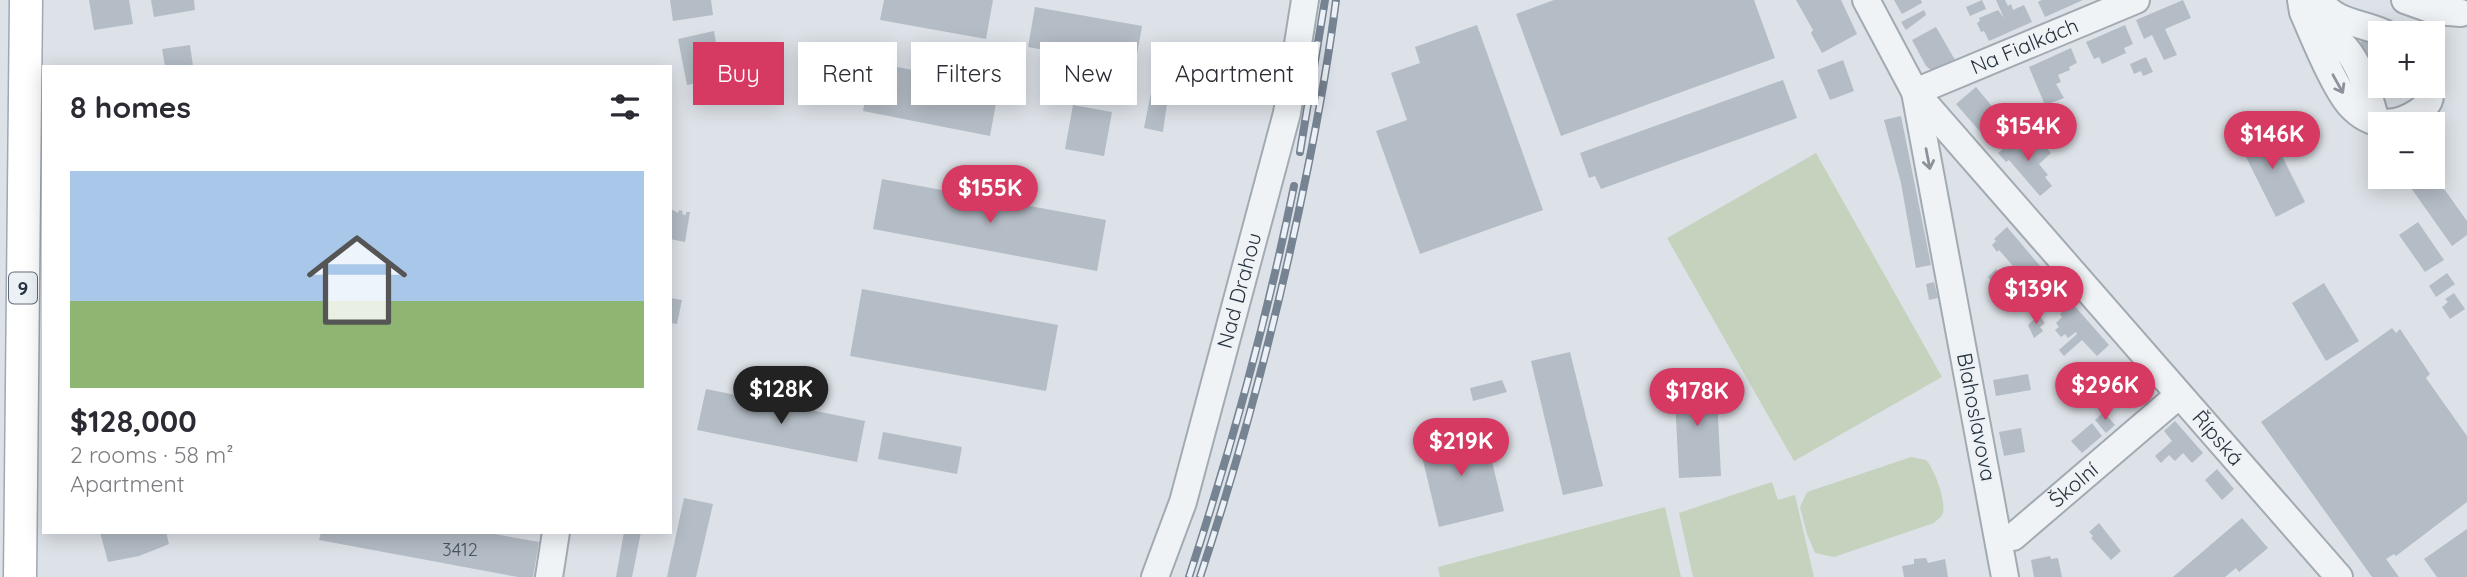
<!DOCTYPE html>
<meta charset="utf-8">
<style>
:root{--surface:#fff;--page:#f7f7f7;--text:#2b2b33;--muted:#7c7c81;--line:#e1e1e2;--accent:#d63961}
body{margin:0;font-family:Quicksand,sans-serif;background:var(--page);color:var(--text);height:100vh;display:flex;flex-direction:column;font-size:26px;white-space:nowrap}
*{box-sizing:border-box;margin:0}
p{font-size:23px;color:var(--muted)}
.icon{flex:none;width:38px;height:38px;fill:none;stroke:currentColor;stroke-width:2;stroke-linecap:round;stroke-linejoin:round}
.map{position:relative;flex:1;overflow:hidden}
.sheet{position:absolute;left:42px;top:65px;width:630px;height:469px;display:flex;flex-direction:column;background:var(--surface);border-radius:0px;box-shadow:0 4px 18px #0003}
.sheet>*{flex:none}
.hud{position:absolute;left:693px;top:42px;width:665px;height:63px;display:flex;gap:14px}
.tools{position:absolute;left:2368px;top:21px;display:grid;gap:14px}
.tools a{display:grid;place-items:center;width:77px;height:77px;border-radius:0px;background:var(--surface);box-shadow:0 4px 18px #0003;font-size:35px}
.price{position:absolute;translate:-50% -60px;padding:0 16px;border-radius:24px;background:var(--accent);color:#fff;font-size:23px;line-height:46px;filter:drop-shadow(0 2px 4px #0008)}
.price::after{content:'';position:absolute;left:50%;top:42px;width:21px;height:16px;margin-left:-10px;background:inherit;clip-path:polygon(0 0,100% 0,50% 100%)}
.price.active{background:#222;color:#fff}
ul{padding:0;list-style:none}
li{display:grid;align-content:center;gap:14px;height:371px;padding:0 28px}
li+li{border-top:2px solid var(--line)}
li span{display:grid;place-items:center;height:217px;border-radius:0px;color:#555}
li>.icon{margin-inline-start:auto}
span .icon{width:126px;height:126px;fill:#fffc;stroke-width:1}
li b{font-size:30px}
h2{display:flex;justify-content:space-between;align-items:center;height:84px;padding:0 28px;font-size:30px}
.pill{padding:0 24px;border-radius:0px;background:var(--surface);box-shadow:0 4px 18px #0003;font-size:24px;line-height:63px}
.pill.active{background:var(--accent);color:#fff}
.map>svg:first-child{display:block}
.green{fill:#c5d2be}
.building{fill:#b4bcc5}
.lines{fill:none;stroke-linecap:round;stroke-linejoin:round}
.minor-casing{stroke:#a2aab2;stroke-width:30}
.major-casing{stroke:#9ca8b4;stroke-width:35}
.minor{stroke:#f0f3f6;stroke-width:26}
.major{stroke:#fff;stroke-width:32}
.rail-casing{stroke:#768392;stroke-width:8}
.rail{stroke:#ecf1f6;stroke-width:5;stroke-dasharray:16;stroke-linecap:butt}
.oneway{stroke:#8b929a}
.labels{text-anchor:middle;stroke-width:5;stroke-linejoin:round;paint-order:stroke}
.number-label{font-size:18px;fill:#4a5460}
.shield{fill:#ecf1f6;stroke:#616b76;stroke-width:2}
.shield-label{font-size:19px;font-weight:bold;fill:#26323f}
.street-label{font-size:21px;fill:#26323f;stroke:#ecf1f6}
</style>
<div class="map">
<svg width="2467" height="577" viewBox="0 0 2467 577">
<rect width="100%" height="100%" fill="#dde2e8"/>
<g class="green">
<path d="M1816 153 1942 377 1794 461 1667 238Z"/>
<path d="M1911 457 1926 460C1934 468 1948 504 1942 515 1941 517 1935 522 1934 523L1834 557 1815 553 1807 534 1800 507 1807 492Z"/>
<path d="M1772 482 1778 500 1795 495 1814 577H1693L1679 513Z"/>
<path d="M1665 507 1681 577H1440L1438 567Z"/>
</g>
<g class="building">
<path d="M89 0H129L133 24 94 30Z"/>
<path d="M151 0H194L195 10 154 17Z"/>
<path d="M670 0H711L713 15 673 21Z"/>
<path d="M884 0H993L986 39 880 20Z"/>
<path d="M1554 0H1754L1775 58 1561 136 1516 14Z"/>
<path d="M1796 0H1841L1857 34 1822 53 1811 33 1813 30Z"/>
<path d="M1894 0H1921L1922 3 1902 14Z"/>
<path d="M1982 0 1986 9 1970 16 1966 7Z"/>
<path d="M1996 0H2005L2008 6 2011 4 2013 10 2024 5 2032 22 1989 41 1984 31 1981 32 1977 23 1980 21 1979 18 1998 10 2004 18Z"/>
<path d="M2042 0H2083L2045 17 2038 2Z"/>
<path d="M2183 0 2191 18 2165 29 2177 55 2164 60 2152 35 2144 39 2136 20Z"/>
<path d="M1035 7 1142 26 1135 66 1028 47Z"/>
<path d="M1924 10 1926 15 1906 30 1901 22Z"/>
<path d="M1477 25 1543 210 1420 254 1376 131 1407 120 1391 73 1420 63 1415 47Z"/>
<path d="M2125 25 2133 44 2124 48 2126 53 2102 64 2099 57 2094 59 2086 42Z"/>
<path d="M1936 27 1955 60 1931 70 1926 66 1912 40Z"/>
<path d="M714 31 722 78 687 85 678 39Z"/>
<path d="M2368 37 2380 54V62L2374 66 2380 74V86H2406L2388 98 2369 71 2349 84 2333 61Z"/>
<path d="M190 45 193 66H165L162 49Z"/>
<path d="M2071 48 2077 63 2069 67 2070 70 2058 75 2061 82 2056 84 2064 98 2045 105 2029 67Z"/>
<path d="M2146 57 2153 72 2143 76 2141 71 2134 74 2130 64Z"/>
<path d="M1843 60 1854 91 1830 100 1817 70Z"/>
<path d="M872 62 999 87 990 136 863 111Z"/>
<path d="M1783 80 1797 118 1601 189 1595 176 1589 178 1580 153Z"/>
<path d="M1976 87 1996 111 1992 114 1995 118 1999 114 2008 125 1989 142 1956 104Z"/>
<path d="M1151 93 1168 96 1163 132 1144 128Z"/>
<path d="M1073 105 1112 112 1104 156 1065 149Z"/>
<path d="M1901 116 1931 265 1916 268 1901 183 1884 120Z"/>
<path d="M2267 126 2305 202 2276 217 2238 141Z"/>
<path d="M2018 136 2029 150 2034 145 2037 149 2043 144 2051 153 2039 164 2048 175 2045 177 2052 186 2040 196 2009 160 2006 162 1998 153Z"/>
<path d="M2432 172 2467 221V235L2452 246 2409 185 2421 177H2432Z"/>
<path d="M882 179 1106 220 1097 271 873 229Z"/>
<path d="M671 209 678 213 679 210 683 211 682 214 686 215V212H690L685 242 670 239Z"/>
<path d="M2418 222 2444 260 2425 272 2399 235Z"/>
<path d="M2007 227 2063 293 2048 307 2028 284 2012 297 2004 288 2008 284 1999 287 2001 298 1995 299 1993 287H1996L1988 277 1996 269 2009 284 2020 274 1999 250 1997 252 1992 245 1996 241 1994 239Z"/>
<path d="M2447 273 2455 284 2436 297 2429 286Z"/>
<path d="M1934 282 1938 298 1929 300 1926 284Z"/>
<path d="M2324 283 2359 341 2326 361 2292 303Z"/>
<path d="M862 289 1058 325 1046 391 850 356Z"/>
<path d="M2454 293 2465 309 2450 319 2442 307 2448 302 2445 299Z"/>
<path d="M670 298 682 300 677 324 670 323Z"/>
<path d="M2072 303 2109 345 2097 356 2082 340 2064 356 2059 350 2077 334 2076 332 2068 338 2065 334 2061 337 2055 330 2059 327 2056 323 2062 317 2060 314Z"/>
<path d="M2039 315 2045 323 2040 327 2043 331 2034 338 2028 325Z"/>
<path d="M2392 328 2396 333 2400 329 2430 374 2426 378 2467 436V502L2396 556 2394 554 2386 559 2399 577H2372L2261 422Z"/>
<path d="M1570 352 1603 486 1563 495 1531 361Z"/>
<path d="M2028 374 2031 390 1996 396 1993 380Z"/>
<path d="M2135 375 2151 393 2139 404 2122 385Z"/>
<path d="M1716 378 1721 476 1679 478 1674 379Z"/>
<path d="M2089 378 2102 393 2093 401 2080 386Z"/>
<path d="M1502 380 1507 392 1473 401 1470 388Z"/>
<path d="M706 389 865 421 857 462 697 430Z"/>
<path d="M2104 412 2115 425 2106 433 2095 420Z"/>
<path d="M2175 421 2203 453 2192 463 2183 453 2175 461 2169 455 2161 463 2155 456 2172 441 2164 431Z"/>
<path d="M2092 423 2102 436 2082 453 2071 441Z"/>
<path d="M2021 428 2025 452 2004 456 1999 432Z"/>
<path d="M1484 429 1504 511 1439 527 1419 444Z"/>
<path d="M883 432 962 447 957 474 878 459Z"/>
<path d="M2217 469 2234 489 2222 500 2205 480Z"/>
<path d="M684 498 713 504 696 577H667Z"/>
<path d="M2242 518 2268 548 2239 572 2236 568 2225 577H2173Z"/>
<path d="M2099 523 2121 551 2111 560 2091 538 2093 536 2089 532Z"/>
<path d="M2467 529V577H2437L2424 559Z"/>
<path d="M100 532H166L169 544 139 556 108 562Z"/>
<path d="M321 532H483L539 542 533 577H518L319 540Z"/>
<path d="M624 532H641L632 577H616Z"/>
<path d="M2050 556 2051 559 2058 558 2062 577H2034L2031 560Z"/>
<path d="M1926 558 1928 563 1945 559 1948 577H1904L1902 566 1914 564V559Z"/>
</g>
<g class="lines">
<g class="minor-casing">
<g id="minor">
<path id="s1" d="M1866 0 1915 92 2339 577"/>
<path d="M2301 0 2303 12C2313 35 2334 87 2350 105 2370 127 2394 128 2418 112 2429 104 2432 100 2429 86"/>
<path d="M2319 0C2336 24 2360 22 2384 33"/>
<path d="M2405 0 2436 11 2461 13"/>
<path d="M2311 29C2317 31 2326 32 2332 36 2359 53 2368 93 2376 121"/>
<path id="s2" d="M1999 539 2013 537 2179 395"/>
<path d="M549 577 556 532"/>
<path id="s3" d="M1155 577 1183 502 1287 113 1305 0"/>
<path id="s4" d="M2005 577 1915 92 2136 0"/>
</g>
</g>
<g class="major-casing">
<path id="major" d="M20 577 26 0"/>
</g>
<use href="#minor" class="minor"/>
<use href="#major" class="major"/>
<g class="rail-casing">
<g id="rail">
<path d="M1300 152 1325 0"/>
<path d="M1189 577C1231 449 1267 319 1294 186"/>
<path d="M1200 577C1245 442 1280 306 1308 167 1319 112 1329 56 1336 0"/>
</g>
</g>
<use href="#rail" class="rail"/>
</g>
<defs><path id="oneway-shaft" d="M-6 0H5M1.5-3L5.5 0L1.5 3" fill="none" stroke-width="1.6" stroke-linecap="round" stroke-linejoin="round" transform="scale(1.75)"/></defs>
<g class="oneway">
<use href="#oneway-shaft" transform="translate(2338 84) rotate(61)"/>
<use href="#oneway-shaft" transform="translate(1928 159) rotate(79)"/>
</g>
<g class="labels">
<g class="number-label">
<text x="460" y="556">3412</text>
</g>
<rect class="shield" x="9" y="272.5" width="28" height="31" rx="5"/>
<g class="shield-label">
<text x="23" y="295">9</text>
</g>
<g class="street-label">
<text dy="7" stroke="none"><textPath href="#s4" startOffset="612">Na Fialkách</textPath></text>
<text dy="7" stroke="none"><textPath href="#s3" startOffset="299">Nad Drahou</textPath></text>
<text transform="translate(1976 417) rotate(79)" y="7">Blahoslavova</text>
<text dy="7" stroke="none"><textPath href="#s1" startOffset="564">Řípská</textPath></text>
<text dy="7" stroke="none"><textPath href="#s2" startOffset="94">Školní</textPath></text>
</g>
</g>
</svg>
<div class="tools">
<a>+</a>
<a>−</a>
</div>
<b class="price" style="left:2028px;top:163px">$154K</b>
<b class="price" style="left:2272px;top:171px">$146K</b>
<b class="price" style="left:990px;top:225px">$155K</b>
<b class="price" style="left:2036px;top:326px">$139K</b>
<b class="price" style="left:2105px;top:422px">$296K</b>
<b class="price active" style="left:781px;top:426px">$128K</b>
<b class="price" style="left:1697px;top:428px">$178K</b>
<b class="price" style="left:1461px;top:478px">$219K</b>
<div class="hud">
<a class="pill active">Buy</a>
<a class="pill">Rent</a>
<a class="pill">Filters</a>
<a class="pill">New</a>
<a class="pill">Apartment</a>
</div>
<section class="sheet">
<h2>8 homes<svg class="icon" aria-label="filters" viewBox="0 0 24 24"><path d="M4 7h16M4 17h16"/><circle cx="9" cy="7" r="2"/><circle cx="15" cy="17" r="2"/></svg></h2>
<ul>
<li><span style="background:linear-gradient(#a9c7e8 60%,#8fb573 0)"><svg class="icon" aria-label="home" viewBox="0 0 24 24"><path d="M3 11l9-7 9 7M6 9v11h12V9"/></svg></span><div><b>$128,000</b><p>2 rooms · 58 m²</p><p>Apartment</p></div></li>
</ul>
</section>
</div>
